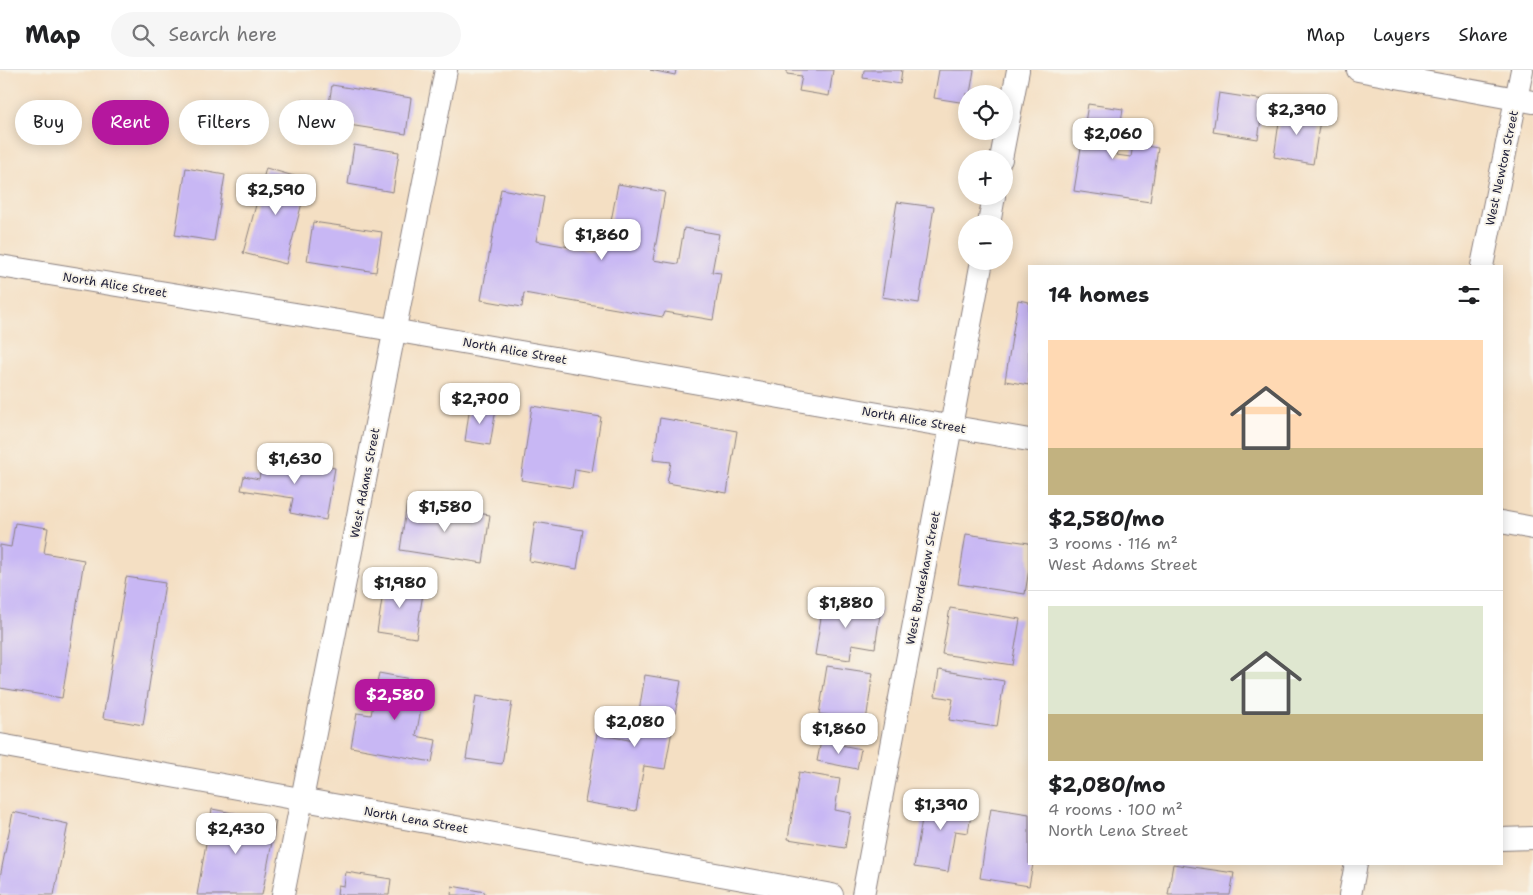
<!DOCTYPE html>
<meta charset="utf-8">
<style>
:root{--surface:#fff;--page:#f6f6f6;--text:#202124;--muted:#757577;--line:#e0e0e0;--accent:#b5179e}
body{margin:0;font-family:"Shantell Sans",sans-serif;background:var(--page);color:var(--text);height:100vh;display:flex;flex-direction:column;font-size:19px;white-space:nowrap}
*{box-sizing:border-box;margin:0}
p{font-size:16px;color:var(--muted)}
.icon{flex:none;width:28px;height:28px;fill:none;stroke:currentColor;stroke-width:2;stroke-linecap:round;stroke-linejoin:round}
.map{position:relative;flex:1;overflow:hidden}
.side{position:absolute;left:1028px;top:195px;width:475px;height:600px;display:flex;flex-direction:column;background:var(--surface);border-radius:0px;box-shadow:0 2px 12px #0003}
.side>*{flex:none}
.top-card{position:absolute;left:15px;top:30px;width:475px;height:45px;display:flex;gap:10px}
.tools{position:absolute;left:958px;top:15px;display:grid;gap:10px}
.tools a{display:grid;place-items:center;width:55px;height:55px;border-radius:50%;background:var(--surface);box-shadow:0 2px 12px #0003;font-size:25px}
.price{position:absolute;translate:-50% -42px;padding:0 11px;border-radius:10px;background:#fff;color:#222;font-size:16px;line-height:32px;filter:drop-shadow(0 1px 2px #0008)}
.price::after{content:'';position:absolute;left:50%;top:30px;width:15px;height:11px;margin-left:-8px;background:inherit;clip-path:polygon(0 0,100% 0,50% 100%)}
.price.selected{background:var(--accent);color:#fff}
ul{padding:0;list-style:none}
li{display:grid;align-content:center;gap:10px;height:265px;padding:0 20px}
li+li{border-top:1px solid var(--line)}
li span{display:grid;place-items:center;height:155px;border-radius:0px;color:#555}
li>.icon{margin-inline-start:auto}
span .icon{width:90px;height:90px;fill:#fffc;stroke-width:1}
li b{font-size:21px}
h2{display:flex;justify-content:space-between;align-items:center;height:60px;padding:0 20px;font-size:21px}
.pill{padding:0 18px;border-radius:22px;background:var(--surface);box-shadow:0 2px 12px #0003;font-size:18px;line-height:45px}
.pill.selected{background:var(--accent);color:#fff}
header{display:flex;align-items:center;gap:30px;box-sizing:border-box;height:70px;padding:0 25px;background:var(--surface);border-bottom:1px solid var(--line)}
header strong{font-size:24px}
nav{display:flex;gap:28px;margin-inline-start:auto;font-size:18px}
.search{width:350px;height:45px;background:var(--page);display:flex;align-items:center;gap:12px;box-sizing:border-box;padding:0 18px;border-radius:28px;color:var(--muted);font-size:19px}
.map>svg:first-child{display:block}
.building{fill:#c8b7f4}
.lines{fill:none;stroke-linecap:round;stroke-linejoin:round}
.minor-casing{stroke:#8b807f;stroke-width:24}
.minor{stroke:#fff;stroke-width:22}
.labels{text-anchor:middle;stroke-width:4;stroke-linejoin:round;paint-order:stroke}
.street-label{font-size:12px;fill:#22223b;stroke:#f7f3e8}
</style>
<header>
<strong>Map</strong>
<div class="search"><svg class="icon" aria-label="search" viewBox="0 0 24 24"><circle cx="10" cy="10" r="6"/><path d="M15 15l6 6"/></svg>Search here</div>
<nav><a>Map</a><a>Layers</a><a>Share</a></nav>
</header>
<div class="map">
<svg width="1533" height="825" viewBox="0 0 1533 825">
<rect width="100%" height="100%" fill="#f7f3e8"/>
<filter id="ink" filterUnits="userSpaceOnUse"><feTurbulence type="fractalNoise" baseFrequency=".02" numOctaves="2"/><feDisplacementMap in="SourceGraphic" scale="10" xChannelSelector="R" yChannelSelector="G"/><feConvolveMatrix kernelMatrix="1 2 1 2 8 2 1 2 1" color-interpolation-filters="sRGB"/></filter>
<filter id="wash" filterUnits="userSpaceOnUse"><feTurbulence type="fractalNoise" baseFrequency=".0096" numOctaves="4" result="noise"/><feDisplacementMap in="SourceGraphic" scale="20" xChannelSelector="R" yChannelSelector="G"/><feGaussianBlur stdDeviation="1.12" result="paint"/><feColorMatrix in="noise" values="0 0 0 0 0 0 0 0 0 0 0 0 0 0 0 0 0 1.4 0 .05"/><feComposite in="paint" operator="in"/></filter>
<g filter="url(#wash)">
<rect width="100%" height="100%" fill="#f4dfc3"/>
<g id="blocks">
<g class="building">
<path d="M650 0H676L675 5Z"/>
<path d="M787 0H833L829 26 799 21 802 6 787 4Z"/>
<path d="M864 0H902L900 14 863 8Z"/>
<path d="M939 0H974L970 24H966V33L934 28Z"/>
<path d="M332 15 411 28 406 64 298 47 301 30 329 34Z"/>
<path d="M1219 23 1264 30 1258 69 1213 62Z"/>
<path d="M1088 34 1123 39 1116 85 1131 87 1133 74 1158 78 1150 132 1074 121Z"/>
<path d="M1281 38 1321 44 1313 94 1274 87Z"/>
<path d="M354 75 399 82 393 122 348 114Z"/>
<path d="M186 98 225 105 214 171 175 165Z"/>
<path d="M266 98 308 110 286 194 243 183Z"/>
<path d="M618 114 665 122 653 190 678 194 684 158 719 164 712 202 721 203 713 250 665 242 663 247 524 223 522 237 481 230 501 119 544 127 536 171 597 182 601 160 609 162Z"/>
<path d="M897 132 934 137 919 233 882 227Z"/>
<path d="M313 152 382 162 376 202 307 191Z"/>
<path d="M1018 230 1029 232V315L1005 311Z"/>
<path d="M470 335 496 339 490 375 465 371Z"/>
<path d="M532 336 601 347 592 402 575 399 572 418 521 410Z"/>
<path d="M660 348 737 361 727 423 667 413 671 392 653 390Z"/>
<path d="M263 386 335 398 326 450 290 443 293 428 241 420 244 406 259 409Z"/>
<path d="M407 432 490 445 483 493 400 480Z"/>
<path d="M535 452 583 460 577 499 529 491Z"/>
<path d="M15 453 48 458 44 483 84 490 62 628 0 618V475L11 477Z"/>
<path d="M966 464 1029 473V499L1025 524 958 514Z"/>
<path d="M126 507 165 513 143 655 103 648Z"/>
<path d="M385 510 424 517 416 568 377 562Z"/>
<path d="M824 529 881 538 875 578 852 574 850 590 815 585Z"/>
<path d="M950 538 1020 549 1012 595 942 584Z"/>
<path d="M827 596 873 603 866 651 819 644Z"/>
<path d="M939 600 1004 611 997 657 949 650 953 629 935 626Z"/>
<path d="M379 603 426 612 416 666 436 670 432 692 351 677 357 643 371 645Z"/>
<path d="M645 605 681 611 665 699 644 696 636 741 585 732 597 664 634 671Z"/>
<path d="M476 626 512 632 502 694 466 689Z"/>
<path d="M821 671 861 679 857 699 817 691Z"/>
<path d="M799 702 840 709 835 740 851 743 845 778 788 769Z"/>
<path d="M926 725 973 732 968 763 955 761 948 802 914 797Z"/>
<path d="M991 738 1029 744V794H1033L1029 816 980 808Z"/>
<path d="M212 739 276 751 262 825H197Z"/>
<path d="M13 742 68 754 54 825H0V807Z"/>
<path d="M1173 794 1234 803 1230 825H1168Z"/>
<path d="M346 802 391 809 389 825H337L338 815 344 816Z"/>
<path d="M452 816 485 822 484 825H451Z"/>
</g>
</g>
</g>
<g filter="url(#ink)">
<use href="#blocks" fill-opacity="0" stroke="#8b807f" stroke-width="1"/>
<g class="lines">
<g class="minor-casing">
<g id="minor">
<path d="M1358 0 1533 32"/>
<path d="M1001 89 1018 0"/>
<path d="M989 154 994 126"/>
<path d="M0 196 375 257 1029 370"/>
<path d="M1482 196 1522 0"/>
<path d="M1501 452 1533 458"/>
<path d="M0 675 832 825"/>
<path d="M1501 769 1533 768"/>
<path d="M283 825 446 0"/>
<path d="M863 825 982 191"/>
<path d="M1350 825 1356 794"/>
</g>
</g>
<use href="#minor" class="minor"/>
</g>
</g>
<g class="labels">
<g class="street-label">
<text transform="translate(1502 98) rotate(-78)" y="4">West Newton Street</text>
<text transform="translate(115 215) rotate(9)" y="4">North Alice Street</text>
<text transform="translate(515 281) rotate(10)" y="4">North Alice Street</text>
<text transform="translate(914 350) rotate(10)" y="4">North Alice Street</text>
<text transform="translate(365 413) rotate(-79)" y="4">West Adams Street</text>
<text transform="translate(923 508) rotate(-79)" y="4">West Burdeshaw Street</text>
<text transform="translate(416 750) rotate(10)" y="4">North Lena Street</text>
</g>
</g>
</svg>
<div class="tools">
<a><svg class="icon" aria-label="locate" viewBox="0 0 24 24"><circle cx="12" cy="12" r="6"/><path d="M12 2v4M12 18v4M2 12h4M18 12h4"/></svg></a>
<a>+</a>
<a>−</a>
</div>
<b class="price" style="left:1297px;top:66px">$2,390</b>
<b class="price" style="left:1113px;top:90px">$2,060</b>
<b class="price" style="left:276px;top:146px">$2,590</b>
<b class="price" style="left:602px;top:191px">$1,860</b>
<b class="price" style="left:480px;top:355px">$2,700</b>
<b class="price" style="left:295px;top:415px">$1,630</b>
<b class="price" style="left:445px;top:463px">$1,580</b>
<b class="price" style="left:400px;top:539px">$1,980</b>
<b class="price" style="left:846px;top:559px">$1,880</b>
<b class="price selected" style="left:395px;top:651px">$2,580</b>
<b class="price" style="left:635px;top:678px">$2,080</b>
<b class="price" style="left:839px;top:685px">$1,860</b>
<b class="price" style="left:941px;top:761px">$1,390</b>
<b class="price" style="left:236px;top:785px">$2,430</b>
<div class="top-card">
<a class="pill">Buy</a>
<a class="pill selected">Rent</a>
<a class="pill">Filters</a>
<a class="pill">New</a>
</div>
<section class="side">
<h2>14 homes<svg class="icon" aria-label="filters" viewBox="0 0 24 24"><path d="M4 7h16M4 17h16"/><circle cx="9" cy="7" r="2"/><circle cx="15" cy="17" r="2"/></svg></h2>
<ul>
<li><span style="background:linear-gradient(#ffd9b3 70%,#c2b280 0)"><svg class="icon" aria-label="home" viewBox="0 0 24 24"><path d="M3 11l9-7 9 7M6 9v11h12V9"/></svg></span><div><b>$2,580/mo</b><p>3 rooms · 116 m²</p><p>West Adams Street</p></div></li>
<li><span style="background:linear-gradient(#dfe7d0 70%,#c2b280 0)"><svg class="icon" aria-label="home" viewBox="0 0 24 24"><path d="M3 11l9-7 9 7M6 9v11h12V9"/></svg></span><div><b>$2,080/mo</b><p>4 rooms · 100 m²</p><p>North Lena Street</p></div></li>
</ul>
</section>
</div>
